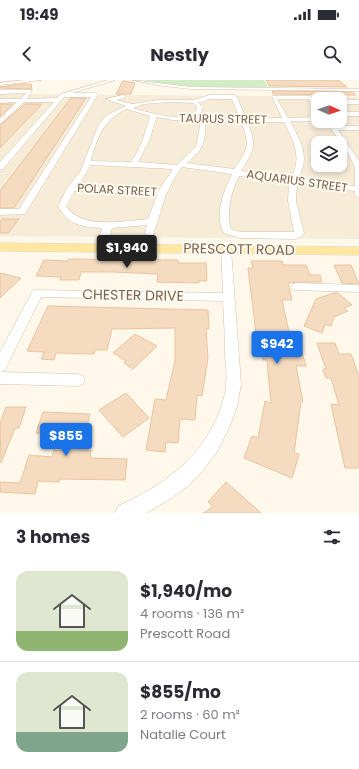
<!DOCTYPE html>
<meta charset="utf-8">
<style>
:root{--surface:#fff;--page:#f2f2f3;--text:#2b2b33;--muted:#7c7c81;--line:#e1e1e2;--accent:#1a73e8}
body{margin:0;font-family:Poppins,sans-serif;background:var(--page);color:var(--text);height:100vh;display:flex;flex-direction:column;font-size:15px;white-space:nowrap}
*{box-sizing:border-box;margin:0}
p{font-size:13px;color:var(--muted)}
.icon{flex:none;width:22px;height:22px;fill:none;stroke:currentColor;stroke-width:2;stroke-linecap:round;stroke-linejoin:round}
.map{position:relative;height:433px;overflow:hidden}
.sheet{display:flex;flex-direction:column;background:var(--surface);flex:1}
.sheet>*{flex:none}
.needle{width:26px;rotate:92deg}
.controls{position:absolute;left:311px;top:12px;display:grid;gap:8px}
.controls a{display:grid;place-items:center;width:36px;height:36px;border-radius:8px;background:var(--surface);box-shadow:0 2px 6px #0003;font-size:20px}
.price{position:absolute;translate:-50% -34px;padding:0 9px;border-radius:4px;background:var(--accent);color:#fff;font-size:13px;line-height:26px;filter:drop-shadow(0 1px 2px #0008)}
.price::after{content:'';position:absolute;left:50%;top:24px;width:12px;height:9px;margin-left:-6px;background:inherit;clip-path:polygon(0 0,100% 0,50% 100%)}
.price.on{background:#222;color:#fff}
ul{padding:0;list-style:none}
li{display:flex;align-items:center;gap:12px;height:100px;padding:0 16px}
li+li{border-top:1px solid var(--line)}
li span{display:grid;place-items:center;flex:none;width:112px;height:80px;border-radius:12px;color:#555}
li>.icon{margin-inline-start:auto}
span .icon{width:48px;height:48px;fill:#fffc;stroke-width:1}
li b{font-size:17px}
h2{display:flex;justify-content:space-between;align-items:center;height:48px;padding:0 16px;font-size:17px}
.status{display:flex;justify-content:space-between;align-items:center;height:28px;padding:0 20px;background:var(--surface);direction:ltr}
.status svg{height:11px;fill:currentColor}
header{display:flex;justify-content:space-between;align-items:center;height:52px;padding:0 16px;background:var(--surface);font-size:18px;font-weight:700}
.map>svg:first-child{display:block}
.residential{fill:#f6ecd8;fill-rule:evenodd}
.green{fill:#d2edc6}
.building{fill:#f5dbc0;stroke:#e9c49f}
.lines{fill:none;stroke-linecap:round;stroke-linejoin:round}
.minor-casing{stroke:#d2c2ae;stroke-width:1}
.major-casing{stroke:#ddd6d0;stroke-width:1}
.minor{fill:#fff;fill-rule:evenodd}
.major{fill:#ffe7a0;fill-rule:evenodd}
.labels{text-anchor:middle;stroke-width:4;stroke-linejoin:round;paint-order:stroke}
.far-street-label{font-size:12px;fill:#7b624a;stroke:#fffbf2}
.street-label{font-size:14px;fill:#7b624a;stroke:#fffbf2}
</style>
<div class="status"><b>19:49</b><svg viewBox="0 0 49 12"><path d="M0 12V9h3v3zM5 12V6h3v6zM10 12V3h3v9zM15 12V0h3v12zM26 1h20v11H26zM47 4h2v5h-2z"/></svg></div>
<header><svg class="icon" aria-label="back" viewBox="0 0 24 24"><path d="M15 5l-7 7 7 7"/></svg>Nestly<svg class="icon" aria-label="search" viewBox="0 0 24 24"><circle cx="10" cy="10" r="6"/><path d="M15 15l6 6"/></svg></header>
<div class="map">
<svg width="359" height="433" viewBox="0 0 359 433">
<rect width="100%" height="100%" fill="#fef8ea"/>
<path class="residential" d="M34 9 28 14 359 17V159L0 156V12ZM318 19H340V41H318ZM318 63H340V85H318Z"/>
<path class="green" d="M142 0H264L268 7C225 7 183 9 142 0Z"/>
<g class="building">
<path d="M266 0H338L347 7 269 6Z"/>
<path d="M123 1 135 3 131 14H116Z"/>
<path d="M21 4H31L32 9 0 8V7Z"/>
<path d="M272 11 352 12 356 15 273 14Z"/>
<path d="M71 18H86L14 128H0V111Z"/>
<path d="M0 24H13L0 37Z"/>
<path d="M25 24H42L0 68V45Z"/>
<path d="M2 139H19L8 153H0V142Z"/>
<path d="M68 179 178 180V183H206L207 201H199V203L157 202 158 194 114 192H81L79 200H60L61 197 36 196 44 180 67 181Z"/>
<path d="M251 181H282L283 185H306L310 195H320L322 202H297L288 203 292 220H282L293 271 298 259 306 286H296L303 322H301L294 373 299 374 292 398 244 378 252 356 258 358 265 321 271 323 267 280H263L260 261H257L248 188H253Z"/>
<path d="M334 185H351L359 204 342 203Z"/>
<path d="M0 193 21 198 0 218Z"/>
<path d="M334 213H338L352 225 344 228 348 231 334 237 331 246 325 244 322 253 304 246 316 219Z"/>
<path d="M48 226 208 230 209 249H206L208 278 202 316 197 315 195 340 180 339 178 363 166 362 165 372 146 370 155 319 166 320 175 281V248L112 249 107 270H95L94 274 56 273 54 280 41 279 44 272 27 271Z"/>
<path d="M135 254 157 266 133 289 124 283 126 281 113 273Z"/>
<path d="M317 263H335L339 274H351L359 296V388H345L331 324 339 325 331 298H326L323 289H326Z"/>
<path d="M126 313 149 338 123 357 99 330Z"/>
<path d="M6 327H26L19 348H15L1 383 0 343Z"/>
<path d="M43 332 90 334 81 370H91L90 378 127 379 125 400 60 399 59 402 38 401 35 414 0 412V402L20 403 29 375 52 377 54 370 66 371 71 355 36 353Z"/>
<path d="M226 402 261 433H203L213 427 208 422Z"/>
</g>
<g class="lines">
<g class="minor-casing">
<g id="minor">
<path d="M25 0H41L0 5V3Z"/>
<path d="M108 0H115L72 13H95L98 15 25 134 0 135V129H19L91 17H64L3 89H0V82L54 22H24L0 44V39L17 22 0 23V19H21L26 13 0 14V10H30L32 11 27 19 57 18 61 14Z"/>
<path d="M132 0 191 7 359 9V11L191 9 163 6Z"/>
<path d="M123 15 126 17 125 18 116 20 132 24 158 20H194L210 15H234L237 17 246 39 282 38 272 16H311L318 24V29L308 19H277L288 38 318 37V41H290C300 61 311 76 298 99L355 106V87L344 66 325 41H331L335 46H359V50H338L359 81V118L355 115V111L297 103 296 121 304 153 299 158 295 159 240 158 224 153C214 136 224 110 232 94L182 87 174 99 166 115 153 155H147L145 153 147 145 112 148 106 168 101 171 97 170 96 168 102 148C82 147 68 145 58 126L67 108 80 92 99 44 107 35 126 26 106 19ZM210 19H232L240 39 196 36 201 33 203 27 198 23ZM171 22 193 23 197 27 196 31C194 33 191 36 188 36 175 40 146 32 133 28L144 24ZM127 29 150 36C145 53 141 68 131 82L91 81C96 59 105 37 127 29ZM156 37 173 40H201L196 67 177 85 138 82 150 59ZM206 41 242 43C250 67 248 69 234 89L187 83C205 67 204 65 206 41ZM248 42H284C293 60 303 77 291 98L241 91C254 69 257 68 248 42ZM90 85 173 89 159 110 78 106ZM239 96 289 102 288 121 294 152H241L231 149C226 132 231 112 239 96ZM74 111 157 115 148 139C124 141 81 150 66 126Z"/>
<rect x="340" y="20" width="19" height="4"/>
<rect x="340" y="32" width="19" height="4"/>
<path d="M226 166 231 169 241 304 237 327 229 348 217 372 204 389 189 405 172 418 146 433H115L118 426C162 406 200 380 219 333 222 324 226 313 226 304 227 295 226 285 225 276 225 258 224 239 223 221L41 217 5 290 0 292V272L33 210 223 213 221 169Z"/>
<path d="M297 203 357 205 359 206V212L293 210 291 207 293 204Z"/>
<path d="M0 292 78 294 83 296 85 300 83 304 78 306 0 304Z"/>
</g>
</g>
<g class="major-casing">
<path id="major" d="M0 163 359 167V175L0 171Z"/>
</g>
<use href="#minor" class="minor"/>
<use href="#major" class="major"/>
</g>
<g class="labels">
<g class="far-street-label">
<text transform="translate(223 39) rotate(1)" y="4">TAURUS STREET</text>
<text transform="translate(297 101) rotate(8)" y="4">AQUARIUS STREET</text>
<text transform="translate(117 110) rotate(3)" y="4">POLAR STREET</text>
</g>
<g class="street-label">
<text transform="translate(239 169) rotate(1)" y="5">PRESCOTT ROAD</text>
<text transform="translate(133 215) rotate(1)" y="5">CHESTER DRIVE</text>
</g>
</g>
</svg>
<div class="controls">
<a><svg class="needle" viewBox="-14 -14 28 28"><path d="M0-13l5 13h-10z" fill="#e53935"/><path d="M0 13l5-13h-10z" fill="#7c7c81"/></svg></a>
<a><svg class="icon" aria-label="layers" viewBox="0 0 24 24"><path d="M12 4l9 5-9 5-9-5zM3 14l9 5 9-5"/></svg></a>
</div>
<b class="price on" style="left:127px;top:189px">$1,940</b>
<b class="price" style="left:277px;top:285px">$942</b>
<b class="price" style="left:66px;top:377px">$855</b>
</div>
<section class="sheet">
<h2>3 homes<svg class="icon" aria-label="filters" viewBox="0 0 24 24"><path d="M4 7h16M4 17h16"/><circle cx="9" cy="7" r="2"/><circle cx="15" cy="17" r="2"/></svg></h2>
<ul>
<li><span style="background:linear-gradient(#dfe7d0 75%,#8fb573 0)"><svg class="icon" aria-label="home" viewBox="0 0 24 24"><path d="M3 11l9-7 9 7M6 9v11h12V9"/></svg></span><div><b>$1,940/mo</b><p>4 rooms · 136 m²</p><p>Prescott Road</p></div></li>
<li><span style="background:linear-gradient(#dfe7d0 75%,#7fa58c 0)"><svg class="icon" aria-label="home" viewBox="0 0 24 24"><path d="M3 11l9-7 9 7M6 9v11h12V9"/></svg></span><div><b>$855/mo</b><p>2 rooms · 60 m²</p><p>Natalie Court</p></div></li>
</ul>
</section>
